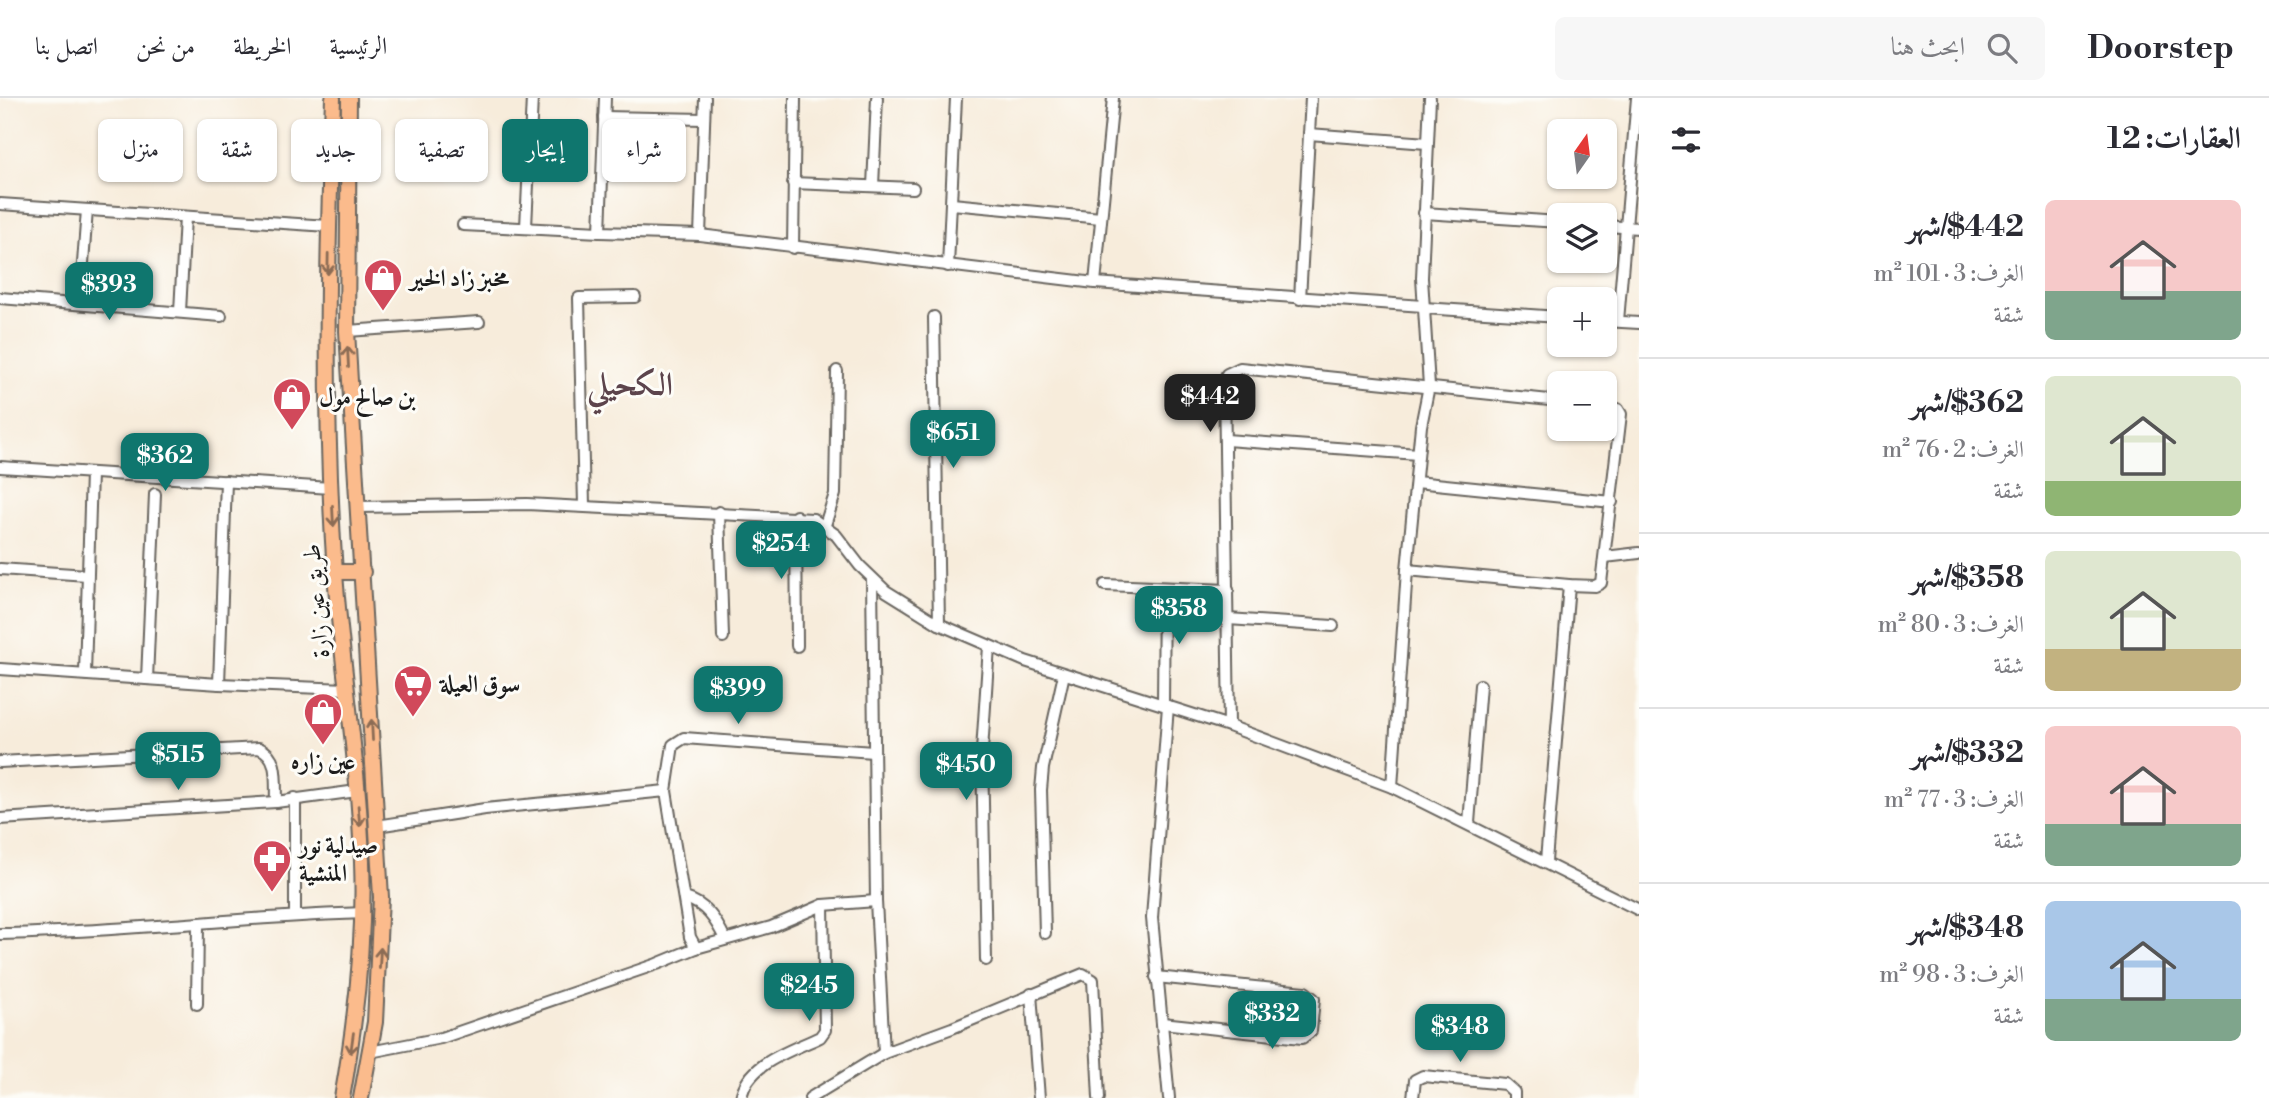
<!DOCTYPE html>
<html lang="ar">
<meta charset="utf-8">
<style>
:root{--surface:#fff;--page:#f7f7f7;--text:#2b2b33;--muted:#7c7c81;--line:#e1e1e2;--accent:#0f766e}
body{margin:0;font-family:"Libre Bodoni",Amiri,serif;background:var(--page);color:var(--text);direction:rtl;height:100vh;display:flex;flex-direction:column;font-size:26px;white-space:nowrap}
*{box-sizing:border-box;margin:0}
p{font-size:23px;color:var(--muted)}
.icon{flex:none;width:38px;height:38px;fill:none;stroke:currentColor;stroke-width:2;stroke-linecap:round;stroke-linejoin:round}
.map{position:relative;flex:1;overflow:hidden;direction:ltr}
.drawer{display:flex;flex-direction:column;background:var(--surface);width:630px}
.drawer>*{flex:none}
.banner{position:absolute;left:21px;top:21px;width:665px;height:63px;direction:rtl;display:flex;gap:14px}
.needle{width:46px;rotate:14deg}
.tools{position:absolute;left:1547px;top:21px;display:grid;gap:14px}
.tools a{display:grid;place-items:center;width:70px;height:70px;border-radius:10px;background:var(--surface);box-shadow:0 2px 5px #0004;font-size:35px}
.price{position:absolute;translate:-50% -60px;padding:0 16px;border-radius:14px;background:var(--accent);color:#fff;font-size:23px;line-height:46px;filter:drop-shadow(0 2px 4px #0008)}
.price::after{content:'';position:absolute;left:50%;top:42px;width:21px;height:16px;margin-left:-10px;background:inherit;clip-path:polygon(0 0,100% 0,50% 100%)}
.price.current{background:#222;color:#fff}
ul{padding:0;list-style:none}
li{display:flex;align-items:center;gap:21px;height:175px;padding:0 28px}
li+li{border-top:2px solid var(--line)}
li span{display:grid;place-items:center;flex:none;width:196px;height:140px;border-radius:10px;color:#555}
li>.icon{margin-inline-start:auto}
span .icon{width:84px;height:84px;fill:#fffc;stroke-width:1}
li b{font-size:30px}
h2{display:flex;justify-content:space-between;align-items:center;height:84px;padding:0 28px;font-size:30px}
.tag{padding:0 24px;border-radius:10px;background:var(--surface);box-shadow:0 2px 5px #0004;font-size:24px;line-height:63px}
.tag.current{background:var(--accent);color:#fff}
header{display:flex;align-items:center;gap:42px;box-sizing:border-box;height:98px;padding:0 35px;background:var(--surface);border-bottom:2px solid var(--line)}
header strong{font-size:33px}
nav{display:flex;gap:38px;margin-inline-start:auto;font-size:24px}
.search{width:490px;height:63px;background:var(--page);display:flex;align-items:center;gap:18px;box-sizing:border-box;padding:0 24px;border-radius:10px;color:var(--muted);font-size:26px}
main{display:flex;flex:1;min-height:0}
.map>svg:first-child{display:block}
.lines{fill:none;stroke-linecap:round;stroke-linejoin:round}
.minor-casing{stroke:#69655f;stroke-width:14}
.major-casing{stroke:#69655f;stroke-width:18}
.minor{stroke:#fff;stroke-width:10}
.major{stroke:#fbbb8c;stroke-width:14}
.oneway{stroke:#8c6c54}
.labels{text-anchor:middle;stroke-width:6;stroke-linejoin:round;paint-order:stroke}
.poi-label{font-size:24px;font-weight:bold;fill:#1c1c1c;stroke:#fdfcf7;text-anchor:start}
.street-label{font-size:24px;fill:#1c1c1c;stroke:#fdfcf7}
.district-label{font-size:32px;font-weight:bold;fill:#5c444c;stroke:#fdfcf7}
</style>
<header>
<strong>Doorstep</strong>
<div class="search"><svg class="icon" aria-label="search" viewBox="0 0 24 24"><circle cx="10" cy="10" r="6"/><path d="M15 15l6 6"/></svg>ابحث هنا</div>
<nav><a>الرئيسية</a><a>الخريطة</a><a>من نحن</a><a>اتصل بنا</a></nav>
</header>
<main>
<section class="drawer">
<h2>العقارات: 12<svg class="icon" aria-label="filters" viewBox="0 0 24 24"><path d="M4 7h16M4 17h16"/><circle cx="9" cy="7" r="2"/><circle cx="15" cy="17" r="2"/></svg></h2>
<ul>
<li><span style="background:linear-gradient(#f6c9c9 65%,#7fa58c 0)"><svg class="icon" aria-label="home" viewBox="0 0 24 24"><path d="M3 11l9-7 9 7M6 9v11h12V9"/></svg></span><div><b>$442/شهر</b><p>الغرف: 3 · 101 m²</p><p>شقة</p></div></li>
<li><span style="background:linear-gradient(#dfe7d0 75%,#8fb573 0)"><svg class="icon" aria-label="home" viewBox="0 0 24 24"><path d="M3 11l9-7 9 7M6 9v11h12V9"/></svg></span><div><b>$362/شهر</b><p>الغرف: 2 · 76 m²</p><p>شقة</p></div></li>
<li><span style="background:linear-gradient(#dfe7d0 70%,#c2b280 0)"><svg class="icon" aria-label="home" viewBox="0 0 24 24"><path d="M3 11l9-7 9 7M6 9v11h12V9"/></svg></span><div><b>$358/شهر</b><p>الغرف: 3 · 80 m²</p><p>شقة</p></div></li>
<li><span style="background:linear-gradient(#f6c9c9 70%,#7fa58c 0)"><svg class="icon" aria-label="home" viewBox="0 0 24 24"><path d="M3 11l9-7 9 7M6 9v11h12V9"/></svg></span><div><b>$332/شهر</b><p>الغرف: 3 · 77 m²</p><p>شقة</p></div></li>
<li><span style="background:linear-gradient(#a9c7e8 70%,#7fa58c 0)"><svg class="icon" aria-label="home" viewBox="0 0 24 24"><path d="M3 11l9-7 9 7M6 9v11h12V9"/></svg></span><div><b>$348/شهر</b><p>الغرف: 3 · 98 m²</p><p>شقة</p></div></li>
</ul>
</section>
<div class="map">
<svg width="1639" height="1000" viewBox="0 0 1639 1000">
<rect width="100%" height="100%" fill="#fdfcf7"/>
<filter id="ink" filterUnits="userSpaceOnUse"><feTurbulence type="fractalNoise" baseFrequency=".0143" numOctaves="2"/><feDisplacementMap in="SourceGraphic" scale="14" xChannelSelector="R" yChannelSelector="G"/><feConvolveMatrix kernelMatrix="1 2 1 2 8 2 1 2 1" color-interpolation-filters="sRGB"/></filter>
<filter id="wash" filterUnits="userSpaceOnUse"><feTurbulence type="fractalNoise" baseFrequency=".00686" numOctaves="4" result="noise"/><feDisplacementMap in="SourceGraphic" scale="28" xChannelSelector="R" yChannelSelector="G"/><feGaussianBlur stdDeviation="1.57" result="paint"/><feColorMatrix in="noise" values="0 0 0 0 0 0 0 0 0 0 0 0 0 0 0 0 0 1.4 0 .05"/><feComposite in="paint" operator="in"/></filter>
<g filter="url(#wash)">
<rect width="100%" height="100%" fill="#f7ecdb"/>
</g>
<g filter="url(#ink)">
<g class="lines">
<g class="minor-casing">
<g id="minor">
<path d="M605 0 600 134 700 137 1095 185 1423 208"/>
<path d="M604 19 704 21"/>
<path d="M1309 36 1427 45"/>
<path d="M793 85 913 90"/>
<path d="M873 88 877 0"/>
<path d="M0 106 328 128"/>
<path d="M952 106 1101 120"/>
<path d="M1424 115 1559 124"/>
<path d="M463 127 600 134"/>
<path d="M1605 128 1639 130"/>
<path d="M526 129 532 0"/>
<path d="M700 137 705 0"/>
<path d="M793 150 795 0"/>
<path d="M948 168 956 0"/>
<path d="M1095 185 1113 0"/>
<path d="M0 200 221 218"/>
<path d="M1300 201 1311 0"/>
<path d="M80 205 87 112"/>
<path d="M1424 210 1559 219"/>
<path d="M180 214 185 119"/>
<path d="M934 219 939 526"/>
<path d="M1605 223 1639 225"/>
<path d="M1618 223 1637 0"/>
<path d="M347 233 479 224"/>
<path d="M1226 342 1418 356"/>
<path d="M0 369 331 390"/>
<path d="M1416 384 1612 404"/>
<path d="M584 407 579 200 635 199"/>
<path d="M359 409 527 406 813 421 836 437 860 468 886 493 939 526 1025 563 1229 628 1392 689 1639 812"/>
<path d="M719 414 723 539"/>
<path d="M796 418 797 548"/>
<path d="M825 427 835 396 837 273"/>
<path d="M1605 459 1639 455"/>
<path d="M0 471 87 477"/>
<path d="M1407 472 1569 487 1595 488 1601 485 1621 316 1618 311 1605 308"/>
<path d="M872 481 876 803 884 955"/>
<path d="M1105 487 1228 492"/>
<path d="M1228 521 1333 528"/>
<path d="M0 571 219 586 347 591"/>
<path d="M85 576 91 375"/>
<path d="M147 581 155 396"/>
<path d="M219 586 226 383"/>
<path d="M1163 606 1164 490"/>
<path d="M1168 608 1152 820 1169 1000"/>
<path d="M1229 628 1224 283 1227 276 1240 270 1559 303"/>
<path d="M0 664 259 650C280 658 275 684 276 704"/>
<path d="M1392 689 1407 472 1421 328 1429 288 1422 180 1430 0"/>
<path d="M666 693 673 647 684 640 873 654"/>
<path d="M295 700V817"/>
<path d="M0 721 276 704 357 693"/>
<path d="M1469 725 1480 587"/>
<path d="M1546 763 1569 487"/>
<path d="M685 800C706 806 716 822 725 841"/>
<path d="M1045 835 1041 692 1043 670 1064 576"/>
<path d="M0 836C121 834 242 819 363 815"/>
<path d="M696 850 771 829 823 807 876 803"/>
<path d="M986 862 982 653 989 548"/>
<path d="M1156 879 1305 894 1314 901 1311 933 1302 940 1162 925"/>
<path d="M1031 896 1039 1000"/>
<path d="M197 906 198 827"/>
<path d="M370 954 441 940 657 866 696 850 690 839 666 693 485 711 377 728"/>
<path d="M741 1000C747 965 791 953 820 939L825 932 823 807"/>
<path d="M810 1000 884 955 952 930 1083 876 1093 882 1099 1000"/>
<path d="M1413 1000 1415 982 1423 978 1505 986 1514 994V1000"/>
</g>
</g>
<g class="major-casing">
<g id="major">
<path d="M333 0C327 158 324 317 335 475 342 571 359 667 362 764 365 843 356 922 342 1000"/>
<path d="M349 0 347 233 381 799 375 924 361 1000"/>
<path d="M335 474H363"/>
</g>
</g>
<use href="#minor" class="minor"/>
<use href="#major" class="major"/>
</g>
<defs><path id="oneway-shaft" d="M-6 0H5M1.5-3L5.5 0L1.5 3" fill="none" stroke-width="1.6" stroke-linecap="round" stroke-linejoin="round" transform="scale(1.75)"/></defs>
<g class="oneway">
<use href="#oneway-shaft" transform="translate(328 166) rotate(91)"/>
<use href="#oneway-shaft" transform="translate(348 259) rotate(-93)"/>
<use href="#oneway-shaft" transform="translate(333 418) rotate(87)"/>
<use href="#oneway-shaft" transform="translate(372 632) rotate(-93)"/>
<use href="#oneway-shaft" transform="translate(359 718) rotate(85)"/>
<use href="#oneway-shaft" transform="translate(380 860) rotate(-87)"/>
<use href="#oneway-shaft" transform="translate(352 945) rotate(98)"/>
</g>
</g>
<defs>
<g id="shop-pin" transform="scale(2.0125)"><path d="M0 17L-7.5 6A9.5 9.5 0 1 1 7.5 6Z" fill="#d1495b" stroke="#fdfcf7"/><path d="M-5-2.5h2.3a2.7 3.5 0 0 1 5.4 0H5L5.5 6h-11ZM-1.5-2.5h3a1.5 2.3 0 0 0-3 0Z" fill="#fff"/></g>
<g id="supermarket-pin" transform="scale(2.0125)"><path d="M0 17L-7.5 6A9.5 9.5 0 1 1 7.5 6Z" fill="#d1495b" stroke="#fdfcf7"/><path d="M-6-5.5h2.5l.6 2H6L4.5 2H-2.5L-4.4-4H-6ZM-1.5 3.2a1.3 1.3 0 1 0 .1 0ZM3 3.2a1.3 1.3 0 1 0 .1 0Z" fill="#fff"/></g>
<g id="pharmacy-pin" transform="scale(2.0125)"><path d="M0 17L-7.5 6A9.5 9.5 0 1 1 7.5 6Z" fill="#d1495b" stroke="#fdfcf7"/><path d="M-2-6h4v4h4v4h-4v4h-4v-4h-4v-4h4Z" fill="#fff"/></g>
</defs>
<g fill-rule="evenodd">
<use href="#shop-pin" x="383" y="180"/>
<use href="#shop-pin" x="292" y="299"/>
<use href="#supermarket-pin" x="413" y="586"/>
<use href="#shop-pin" x="323" y="614"/>
<use href="#pharmacy-pin" x="272" y="761"/>
</g>
<g class="labels">
<g class="poi-label">
<text x="410" y="188">مخبز زاد الخير</text>
<text x="319" y="307">بن صالح مول</text>
<text x="440" y="594">سوق العيلة</text>
<text x="323" y="671" text-anchor="middle">عين زاره</text>
<text x="299" y="755">صيدلية نور<tspan x="299" dy="28">المنشية</tspan></text>
</g>
<g class="street-label">
<text transform="translate(316 503) rotate(-95)" y="8">طريق عين زارة</text>
</g>
<g class="district-label">
<text x="630" y="297">الكحيلي</text>
</g>
</g>
</svg>
<div class="tools">
<a><svg class="needle" viewBox="-14 -14 28 28"><path d="M0-13l5 13h-10z" fill="#e53935"/><path d="M0 13l5-13h-10z" fill="#7c7c81"/></svg></a>
<a><svg class="icon" aria-label="layers" viewBox="0 0 24 24"><path d="M12 4l9 5-9 5-9-5zM3 14l9 5 9-5"/></svg></a>
<a>+</a>
<a>−</a>
</div>
<b class="price" style="left:109px;top:224px">$393</b>
<b class="price current" style="left:1210px;top:336px">$442</b>
<b class="price" style="left:953px;top:372px">$651</b>
<b class="price" style="left:165px;top:395px">$362</b>
<b class="price" style="left:781px;top:483px">$254</b>
<b class="price" style="left:1179px;top:548px">$358</b>
<b class="price" style="left:738px;top:628px">$399</b>
<b class="price" style="left:178px;top:694px">$515</b>
<b class="price" style="left:966px;top:704px">$450</b>
<b class="price" style="left:809px;top:925px">$245</b>
<b class="price" style="left:1272px;top:953px">$332</b>
<b class="price" style="left:1460px;top:966px">$348</b>
<div class="banner">
<a class="tag">شراء</a>
<a class="tag current">إيجار</a>
<a class="tag">تصفية</a>
<a class="tag">جديد</a>
<a class="tag">شقة</a>
<a class="tag">منزل</a>
</div>
</div>
</main>
